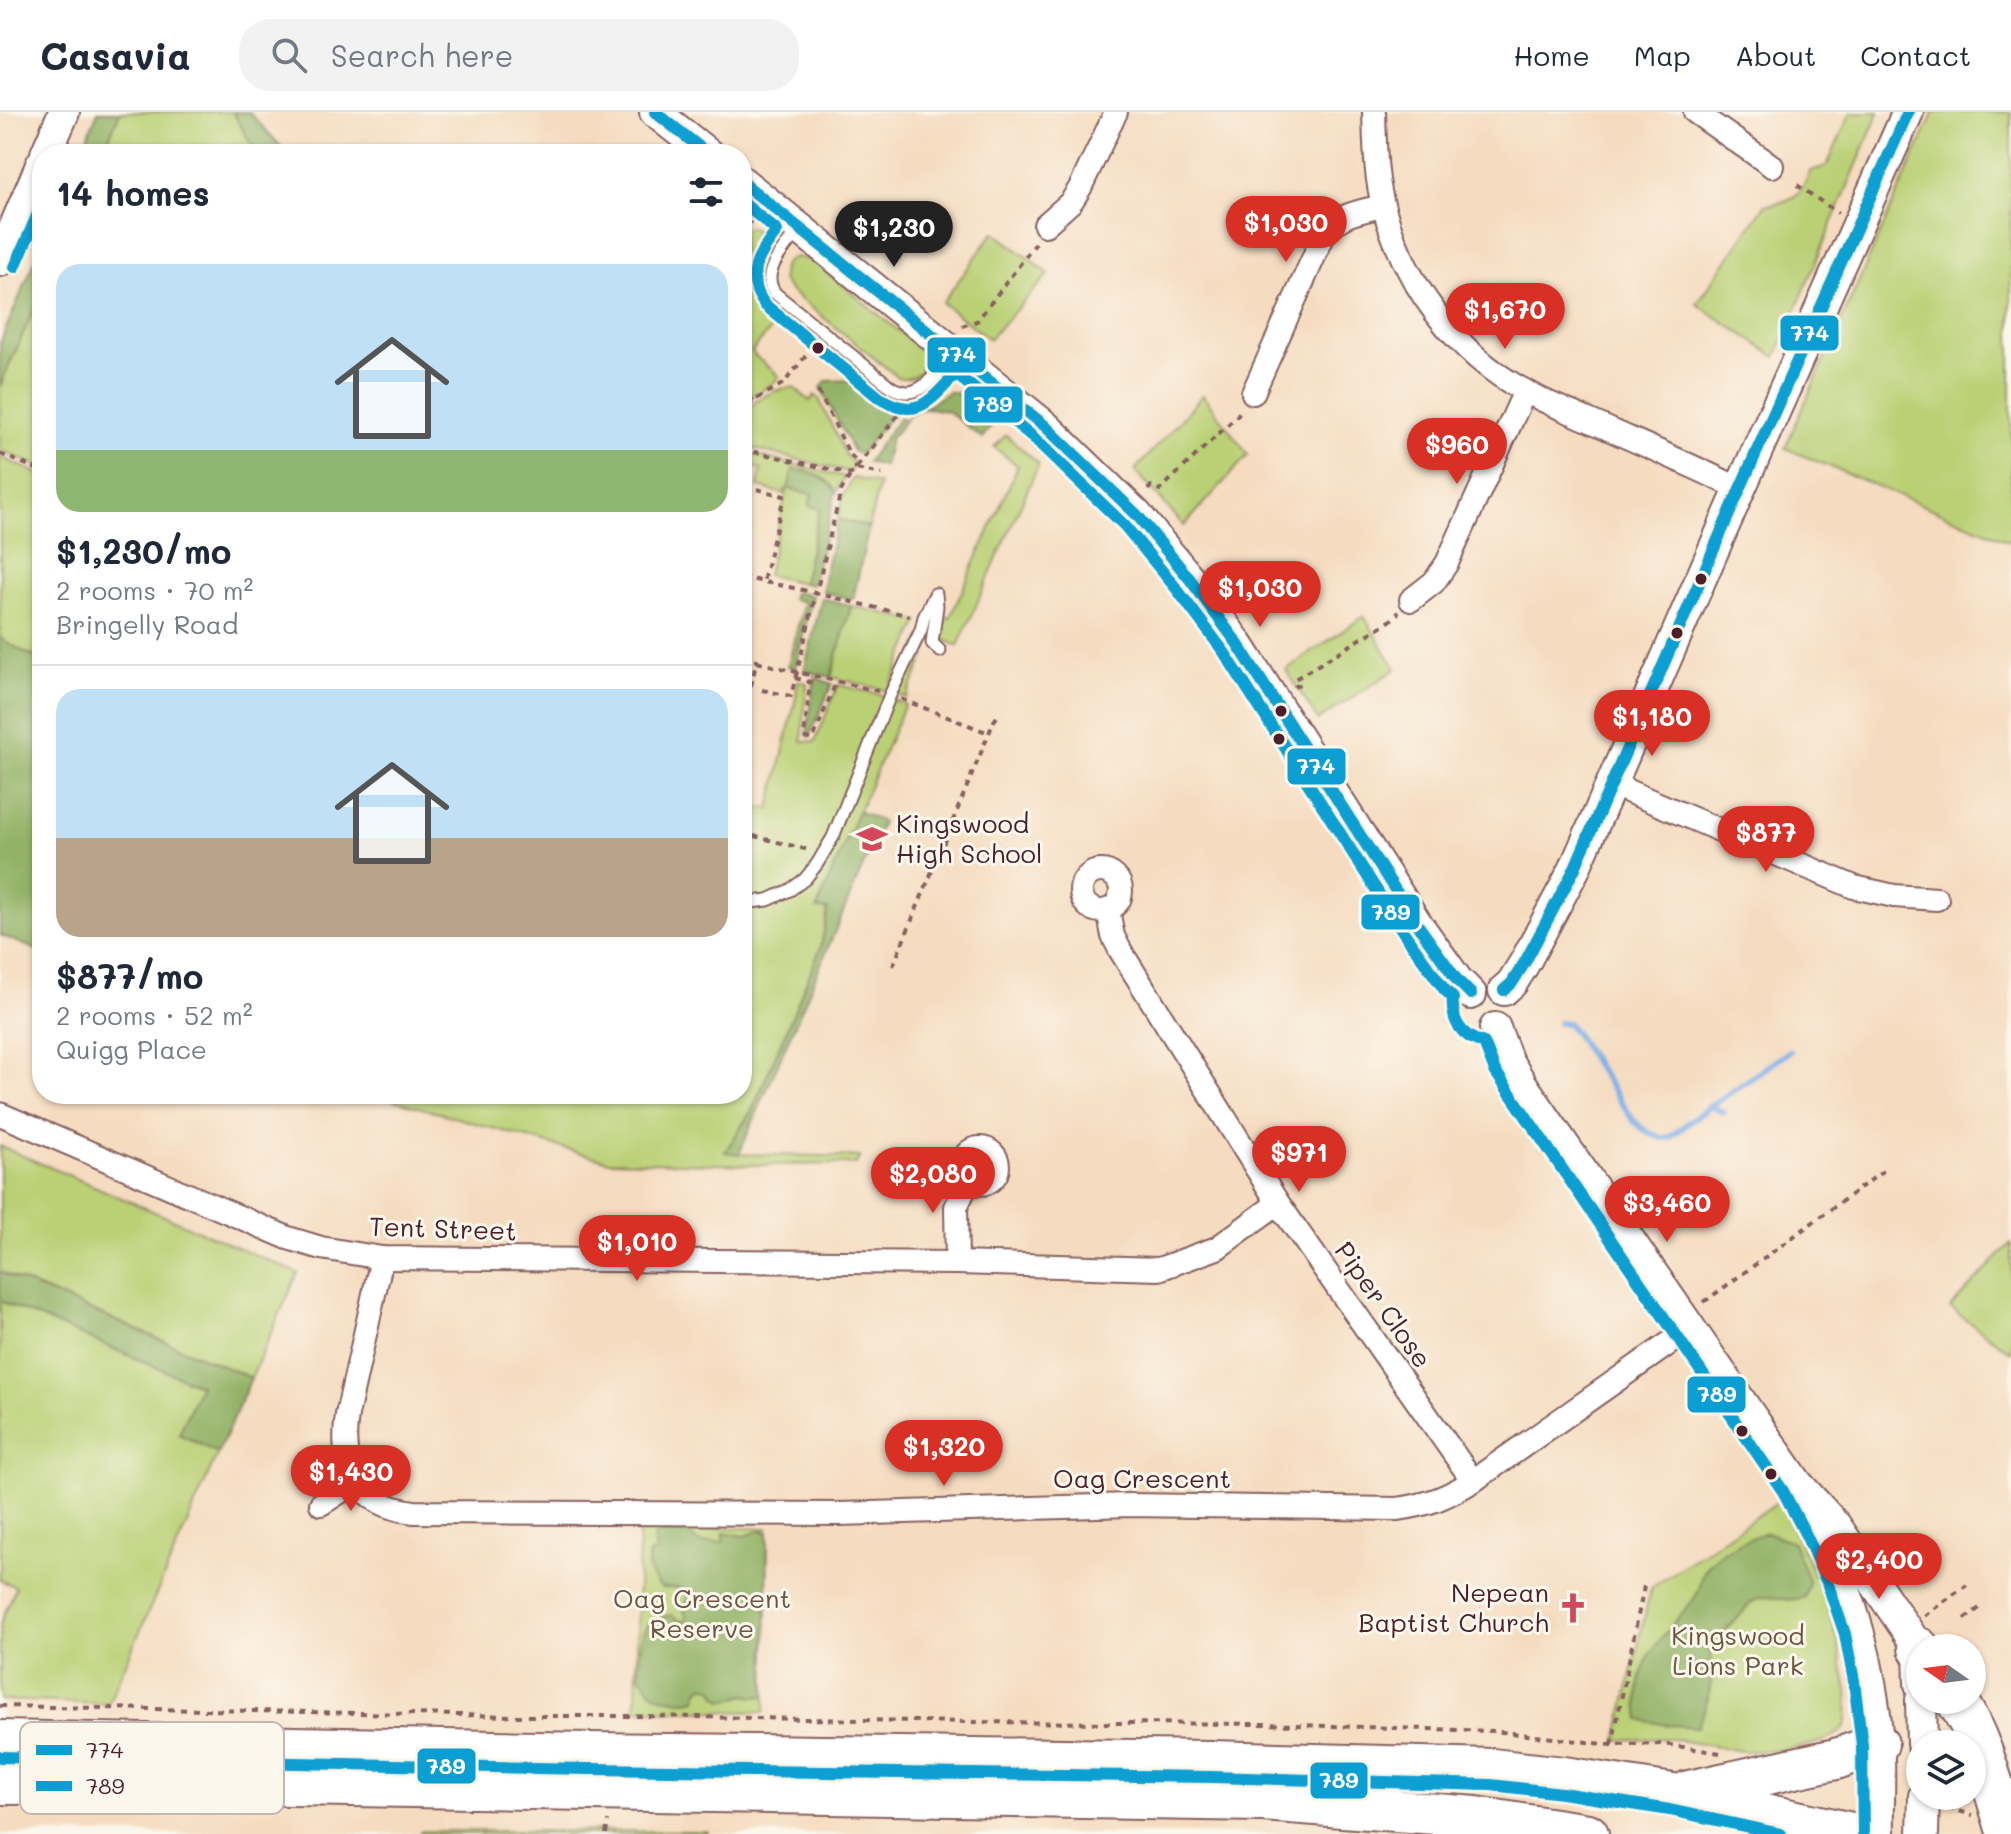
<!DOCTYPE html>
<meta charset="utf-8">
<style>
:root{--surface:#fff;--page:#f2f2f3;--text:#1f2937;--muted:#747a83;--line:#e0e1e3;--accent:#d93025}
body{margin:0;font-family:Mali,sans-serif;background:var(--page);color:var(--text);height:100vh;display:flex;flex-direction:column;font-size:30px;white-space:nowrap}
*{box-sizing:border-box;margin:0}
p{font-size:26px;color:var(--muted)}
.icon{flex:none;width:44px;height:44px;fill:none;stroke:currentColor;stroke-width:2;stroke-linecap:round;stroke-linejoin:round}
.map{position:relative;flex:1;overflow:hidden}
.details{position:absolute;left:32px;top:32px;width:720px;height:960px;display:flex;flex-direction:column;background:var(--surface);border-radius:32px;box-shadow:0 2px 6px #0004}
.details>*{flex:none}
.needle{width:52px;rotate:284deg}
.tools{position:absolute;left:1906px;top:1522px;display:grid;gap:16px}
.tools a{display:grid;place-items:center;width:80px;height:80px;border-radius:50%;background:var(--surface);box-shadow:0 2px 6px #0004;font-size:40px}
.price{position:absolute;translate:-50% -68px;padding:0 18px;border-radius:28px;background:var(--accent);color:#fff;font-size:26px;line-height:52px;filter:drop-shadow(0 2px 4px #0008)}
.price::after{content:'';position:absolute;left:50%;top:48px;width:24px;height:18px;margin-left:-12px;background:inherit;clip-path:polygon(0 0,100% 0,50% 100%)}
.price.current{background:#222;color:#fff}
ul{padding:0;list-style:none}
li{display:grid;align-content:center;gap:16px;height:424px;padding:0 24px}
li+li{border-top:2px solid var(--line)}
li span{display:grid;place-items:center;height:248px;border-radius:24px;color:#555}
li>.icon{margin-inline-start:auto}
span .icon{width:144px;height:144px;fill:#fffc;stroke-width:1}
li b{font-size:34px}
h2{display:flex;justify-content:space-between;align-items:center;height:96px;padding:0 24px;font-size:34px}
header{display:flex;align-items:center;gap:48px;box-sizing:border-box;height:112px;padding:0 40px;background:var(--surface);border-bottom:2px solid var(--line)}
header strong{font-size:38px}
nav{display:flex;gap:44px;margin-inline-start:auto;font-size:28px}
.search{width:560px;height:72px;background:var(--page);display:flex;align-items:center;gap:20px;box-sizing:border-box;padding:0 28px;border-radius:32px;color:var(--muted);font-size:30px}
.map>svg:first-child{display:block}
.green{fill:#bad074;stroke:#827850;stroke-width:2}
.forest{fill:#93b266;stroke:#6e6848;stroke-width:2}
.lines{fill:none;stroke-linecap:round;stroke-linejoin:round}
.stream{stroke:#7cade7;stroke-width:6}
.lane-casing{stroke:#86615f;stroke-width:15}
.street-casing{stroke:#86615f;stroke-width:26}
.secondary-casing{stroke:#86615f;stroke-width:34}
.highway-casing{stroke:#86615f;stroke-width:44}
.path{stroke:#86615f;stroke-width:4;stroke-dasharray:6 6;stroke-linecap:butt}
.lane{stroke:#fff;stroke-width:11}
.street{stroke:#fff;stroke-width:22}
.secondary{stroke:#fff;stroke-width:30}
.highway{stroke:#fff;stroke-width:40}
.bus-1-casing{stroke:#fbf7ec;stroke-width:18}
.bus-2-casing{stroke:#fbf7ec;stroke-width:18}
.bus-1{stroke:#0b9ed2;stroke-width:12}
.bus-2{stroke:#0b9ed2;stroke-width:12}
.bus-dot{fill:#4a1f2b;stroke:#fbf7ec;stroke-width:3}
.labels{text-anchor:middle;stroke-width:6;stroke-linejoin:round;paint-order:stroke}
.poi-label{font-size:26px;fill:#4a1f2b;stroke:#fbf7ec;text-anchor:start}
.street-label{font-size:26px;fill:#4a1f2b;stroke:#fbf7ec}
.park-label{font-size:26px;fill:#6c5441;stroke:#fbf7ec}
.key{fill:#fbf7ec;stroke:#c6b6b2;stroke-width:2}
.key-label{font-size:22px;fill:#4a1f2b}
.line-badge{stroke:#fbf7ec;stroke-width:3}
.badge-label{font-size:22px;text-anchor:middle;font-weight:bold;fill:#fff}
</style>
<header>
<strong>Casavia</strong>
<div class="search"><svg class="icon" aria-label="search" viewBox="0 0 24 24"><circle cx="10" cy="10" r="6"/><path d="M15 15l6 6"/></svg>Search here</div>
<nav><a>Home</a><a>Map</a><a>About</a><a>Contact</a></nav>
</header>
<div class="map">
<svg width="2011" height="1722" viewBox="0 0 2011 1722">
<rect width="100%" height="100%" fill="#fbf7ec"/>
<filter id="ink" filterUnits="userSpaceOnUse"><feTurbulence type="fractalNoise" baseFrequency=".0125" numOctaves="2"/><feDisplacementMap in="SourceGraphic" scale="16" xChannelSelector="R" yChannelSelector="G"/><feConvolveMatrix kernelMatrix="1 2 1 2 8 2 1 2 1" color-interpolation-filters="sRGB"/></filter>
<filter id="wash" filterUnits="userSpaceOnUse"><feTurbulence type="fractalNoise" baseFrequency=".006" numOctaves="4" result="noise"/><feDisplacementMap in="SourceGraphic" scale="32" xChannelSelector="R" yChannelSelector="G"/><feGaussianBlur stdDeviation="1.8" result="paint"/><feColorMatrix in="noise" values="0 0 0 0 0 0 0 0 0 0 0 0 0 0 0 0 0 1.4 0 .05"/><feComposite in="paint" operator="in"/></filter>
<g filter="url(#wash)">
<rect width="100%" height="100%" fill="#f5dcc0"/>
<g class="green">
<path d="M120 0H233L257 42H102Z"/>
<path d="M1851 0H1879L1776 245 1697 192 1765 93C1791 90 1801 85 1810 59L1827 54Z"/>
<path d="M1934 0H2011V430L1785 336Z"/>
<path d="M750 115 761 124C759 163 734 171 774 203L772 216 752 239 755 244 779 264 774 271 753 284 742 276V117Z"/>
<path d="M994 120 1049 162 989 227 942 191Z"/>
<path d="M797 145 813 149 917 234C931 252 921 267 899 266L788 177 782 168 783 154 790 147Z"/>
<path d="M42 179V356L0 338V274Z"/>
<path d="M793 275 810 289 815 283 819 287 846 344 855 352 849 360 742 334C742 327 740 316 742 309 750 288 773 277 793 275Z"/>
<path d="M1203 283 1248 343 1184 414 1135 358Z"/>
<path d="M1006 323 1039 352 958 534 940 526 938 520 940 504 950 506 1018 354 994 335Z"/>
<path d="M742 340 845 365 836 380C826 363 810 360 793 357L820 397 803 471 767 463 787 378 785 377 784 382 758 375 761 357 742 353Z"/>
<path d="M0 345 42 363V548L24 540 0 526Z"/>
<path d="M853 366 879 372 869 415 838 407 844 382Z"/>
<path d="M851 494 919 509 888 579 831 565Z"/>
<path d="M1364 504 1396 557 1318 608 1286 558Z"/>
<path d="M928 512 925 544 906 586 895 582Z"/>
<path d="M798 569 807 571 802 629 815 630 838 573 878 582 905 592 817 796 828 797 821 835 778 938 752 998 726 1039 739 1042 860 1045 856 1052 750 1053 609 1049 390 987 392 982H742V692L770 697 795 590Z"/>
<path d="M0 1034 298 1161 251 1266 0 1160Z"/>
<path d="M2011 1131V1240L1950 1196Z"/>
<path d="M0 1189 201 1274 179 1322 218 1341 108 1592 0 1588V1512L16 1475 0 1468Z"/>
<path d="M1779 1389 1821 1473 1837 1526 1848 1584 1847 1610 1842 1619 1824 1629 1801 1635 1772 1639H1742L1667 1626 1617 1628 1651 1476Z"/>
<path d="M639 1416H768L765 1600 636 1598Z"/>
<rect x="420" y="1719" width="287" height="3"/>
</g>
<g class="forest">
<path d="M98 0H120L102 42H80Z"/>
<path d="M233 0H249L288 42H257Z"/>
<path d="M42 132V179L0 274V231Z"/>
<path d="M854 268 894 300 861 341 858 342 853 339 821 276 826 269Z"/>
<path d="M948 280H955L993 312 982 326 947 299 929 296 912 300 890 327 884 354 867 350 900 305 905 308 911 300 930 292Z"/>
<path d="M793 357C810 361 826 363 836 380L812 473 803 471 820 397 809 394 812 382 788 377Z"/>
<path d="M838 407 869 415 853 487 823 480 825 459Z"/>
<path d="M794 480 812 484 795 557 788 554 804 490 792 487Z"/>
<path d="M822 486 851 494 831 565 804 559Z"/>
<path d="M0 526 24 540 42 548V840L0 823Z"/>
<path d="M815 565 832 572 810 624 807 623Z"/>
<path d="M858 699 882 710 739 1042 725 1040 752 998 778 938 821 835 828 798 817 797Z"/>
<path d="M0 1160 251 1266 218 1341 179 1322 200 1273 0 1189Z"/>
<path d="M762 1418 768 1421 765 1584 753 1585 746 1583 724 1589 717 1584 714 1577 704 1573 699 1578 696 1587C685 1591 660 1587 651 1579 646 1573 646 1568 639 1564 641 1534 634 1510 671 1503L683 1510 686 1505 683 1494 688 1488 687 1478 679 1476H662C651 1468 646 1456 649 1442L656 1440 654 1430 655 1423 660 1420C669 1422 684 1419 690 1424 694 1426 696 1429 700 1431L723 1430 724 1421 745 1424Z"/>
<path d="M1766 1420 1793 1430 1809 1471 1805 1485C1787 1492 1771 1481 1757 1487 1746 1492 1743 1502 1735 1509 1727 1517 1714 1525 1711 1537 1709 1543 1713 1549 1712 1555 1712 1576 1706 1597 1697 1615L1668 1613 1640 1608C1632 1556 1653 1535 1685 1498 1690 1493 1696 1484 1699 1478 1701 1472 1702 1465 1704 1460 1714 1439 1746 1428 1766 1420Z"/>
</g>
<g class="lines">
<g class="stream">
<path d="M1559 911H1568L1633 1008 1643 1017 1652 1022 1662 1026 1670 1025 1708 996 1790 939"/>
<path d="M1710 994 1723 1000"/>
</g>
</g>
</g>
<g filter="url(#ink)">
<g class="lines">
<g class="lane-casing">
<g id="lane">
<path d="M742 111 762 86"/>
<path d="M800 116C787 134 757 161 776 182L891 275C919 292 935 262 952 243"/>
<path d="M936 482 937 494 932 531 940 539"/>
<path d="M742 791 768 788 790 778 805 767 817 752 833 725 890 583 921 518 924 505 935 482"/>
</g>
</g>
<g class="street-casing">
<g id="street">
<path d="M1374 0C1375 32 1375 66 1384 96 1404 171 1457 243 1525 279 1544 290 1566 298 1586 307 1637 330 1689 352 1740 377"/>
<path d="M1695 0 1772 54"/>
<path d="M1045 113 1071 90 1080 76 1116 0"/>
<path d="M1253 281 1324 122C1339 102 1360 99 1383 94"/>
<path d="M1411 488 1434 470 1447 451 1525 279"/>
<path d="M1611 672 1854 775 1894 784 1937 787"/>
<circle cx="1101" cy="779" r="20"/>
<path d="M1108 798 1113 824 1120 838 1278 1091 1473 1369"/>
<path d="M0 1002 288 1126 321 1136 382 1146 957 1151 1159 1157 1217 1136 1278 1091"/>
<circle cx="980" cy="1054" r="18"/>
<path d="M382 1146 347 1303C339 1356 357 1393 414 1400L839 1402 1130 1393 1397 1397C1428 1393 1447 1385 1473 1369L1691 1216"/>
<path d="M957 1151 956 1095 969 1068"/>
<path d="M321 1392 356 1370"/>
</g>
</g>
<g class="secondary-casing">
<g id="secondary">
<path d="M655 0 708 42"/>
<path d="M46 42 64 0"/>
<path d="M742 70 1045 314 1137 403 1189 466 1237 531 1417 812 1457 868 1471 882"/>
<path d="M0 149 42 51"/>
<path d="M1504 878 1512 871 1525 850 1574 758 1740 377 1908 0"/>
<path d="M1495 916 1508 950 1521 971 1797 1371 1836 1414 1919 1536 1920 1572"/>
<path d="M1817 1412C1852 1484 1871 1550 1878 1630 1881 1660 1878 1692 1879 1722"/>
<path d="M1921 1588 1922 1632"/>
<path d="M1923 1722 1924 1684"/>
</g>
</g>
<g class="highway-casing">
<g id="highway">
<path d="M1919 1536 1920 1538"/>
<path d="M1956 1588C1983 1627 1993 1677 2008 1722"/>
<path d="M0 1629 588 1641 1212 1649 1492 1657 1564 1665 1673 1682 1856 1722"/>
<path d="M0 1672 165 1671 1263 1689 1476 1705 1588 1722"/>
<path d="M1689 1679 1836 1647 1878 1632"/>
</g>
</g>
<g class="path">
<path d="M1797 73 1838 101"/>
<path d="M962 214 977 209 1036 131"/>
<path d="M742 279 753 289"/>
<path d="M818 279 849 341 855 348 856 357"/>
<path d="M742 305 753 289 784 271 816 231"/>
<path d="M742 337 851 362 856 357 882 362"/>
<path d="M0 342 42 359"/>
<path d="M857 355 898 303 902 295"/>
<path d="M757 377 784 384 763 470"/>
<path d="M1148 378 1151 374 1160 378 1237 304 1241 297"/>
<path d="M742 465C767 471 791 475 816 481L841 379 851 362"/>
<path d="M757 550 797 560 816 481 910 504"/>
<path d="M795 566 810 570 804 626 813 627 836 570"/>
<path d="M742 572 751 574 749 578"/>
<path d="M751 574 757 547"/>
<path d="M1294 575 1298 573 1295 567 1390 509 1399 500"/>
<path d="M762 578 791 584 797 560 878 579"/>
<path d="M901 587 989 621"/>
<path d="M742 721 809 738"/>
<path d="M893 854 994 609 999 602"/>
<path d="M1704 1190 1886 1057"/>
<path d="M1924 1504 1967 1473"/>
<path d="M1965 1507 1982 1494"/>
<path d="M0 1594 512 1604H646L968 1610 1263 1612 1494 1619 1612 1633 1664 1632 1720 1641"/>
<path d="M1612 1633 1644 1474"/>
<path d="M1948 1696 1973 1703"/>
<path d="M606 1722 608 1709"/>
</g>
<use href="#lane" class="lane"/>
<use href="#street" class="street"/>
<use href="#secondary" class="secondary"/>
<use href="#highway" class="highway"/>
<g class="bus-1-casing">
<g id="bus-1">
<path d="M655 0 708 42"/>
<path d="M742 70 1045 314 1137 403 1189 466 1237 531 1417 812 1457 868 1471 882"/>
<path d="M1504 878 1512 871 1525 850 1574 758 1740 377 1908 0"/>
</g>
</g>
<g class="bus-2-casing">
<g id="bus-2">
<path d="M742 90 777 119C758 143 744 165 765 193L881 287C919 309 931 287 956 262L1034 326 1125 414 1176 476 1224 540 1404 821 1444 877 1453 886C1451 909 1461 925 1484 931L1495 959 1783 1379 1807 1425 1827 1470 1845 1522 1854 1569 1862 1633 1863 1722"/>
<path d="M15 155 42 92"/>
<path d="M0 1645 588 1657 1212 1665 1491 1673 1562 1681 1670 1698 1781 1722"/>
</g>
</g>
<use href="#bus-1" class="bus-1"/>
<use href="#bus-2" class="bus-2"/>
</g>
</g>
<defs>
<g id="school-bare" transform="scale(2.4)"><path d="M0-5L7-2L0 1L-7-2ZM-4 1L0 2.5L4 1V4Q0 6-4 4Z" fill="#d1495b" stroke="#fbf7ec" stroke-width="2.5" paint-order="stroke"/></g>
<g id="church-bare" transform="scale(2.4)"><path d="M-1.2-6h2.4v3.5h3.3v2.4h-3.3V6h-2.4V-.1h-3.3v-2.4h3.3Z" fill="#d1495b" stroke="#fbf7ec" stroke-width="2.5" paint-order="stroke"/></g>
</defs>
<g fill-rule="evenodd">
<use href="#school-bare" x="872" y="727"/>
<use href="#church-bare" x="1573" y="1496"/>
</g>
<g class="bus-dot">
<circle cx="818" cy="236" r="7"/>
<circle cx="1701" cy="467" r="7"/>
<circle cx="1677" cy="521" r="7"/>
<circle cx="1281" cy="599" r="7"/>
<circle cx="1279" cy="627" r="7"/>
<circle cx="1742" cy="1319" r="7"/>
<circle cx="1771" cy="1362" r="7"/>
</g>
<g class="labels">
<g class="poi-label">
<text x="896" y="721">Kingswood<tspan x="896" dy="30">High School</tspan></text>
<text x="1549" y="1490" text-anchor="end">Nepean<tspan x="1549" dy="30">Baptist Church</tspan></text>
</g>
<g class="street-label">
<text transform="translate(443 1117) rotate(2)" y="9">Tent Street</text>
<text transform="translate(1383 1193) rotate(55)" y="9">Piper Close</text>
<text x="1142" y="1376">Oag Crescent</text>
</g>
<g class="park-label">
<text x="702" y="1496">Oag Crescent<tspan x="702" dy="30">Reserve</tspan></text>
<text x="1738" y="1533">Kingswood<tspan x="1738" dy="30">Lions Park</tspan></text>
</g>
</g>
<rect x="20" y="1610" width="264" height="92" rx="12" class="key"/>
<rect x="36" y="1633" width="36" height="10" fill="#0b9ed2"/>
<rect x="36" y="1669" width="36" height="10" fill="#0b9ed2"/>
<g class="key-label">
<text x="86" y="1646">774</text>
<text x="86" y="1682">789</text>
</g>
<g class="line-badge">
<rect x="1779" y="202" width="61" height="38" rx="8" fill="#0b9ed2"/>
<rect x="926" y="224" width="61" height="38" rx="8" fill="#0b9ed2"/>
<rect x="963" y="273" width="61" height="39" rx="8" fill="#0b9ed2"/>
<rect x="1286" y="635" width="61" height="39" rx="8" fill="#0b9ed2"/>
<rect x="1360" y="781" width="61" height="38" rx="8" fill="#0b9ed2"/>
<rect x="1686" y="1263" width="61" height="39" rx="8" fill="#0b9ed2"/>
<rect x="416" y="1635" width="61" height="38" rx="8" fill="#0b9ed2"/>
<rect x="1309" y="1649" width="60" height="39" rx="8" fill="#0b9ed2"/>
</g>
<g class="badge-label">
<text x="1810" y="229">774</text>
<text x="957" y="250">774</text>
<text x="993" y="300">789</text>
<text x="1316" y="662">774</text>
<text x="1391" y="808">789</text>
<text x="1717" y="1290">789</text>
<text x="446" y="1662">789</text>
<text x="1339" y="1676">789</text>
</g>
</svg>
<div class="tools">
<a><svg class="needle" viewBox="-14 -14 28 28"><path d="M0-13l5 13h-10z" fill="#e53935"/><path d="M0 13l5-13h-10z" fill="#747a83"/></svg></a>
<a><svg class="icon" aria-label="layers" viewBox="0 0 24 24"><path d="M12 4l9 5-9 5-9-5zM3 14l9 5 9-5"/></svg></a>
</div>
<b class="price" style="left:1286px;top:152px">$1,030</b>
<b class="price current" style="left:894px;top:157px">$1,230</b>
<b class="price" style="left:1505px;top:239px">$1,670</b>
<b class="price" style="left:1457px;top:374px">$960</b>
<b class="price" style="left:1260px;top:517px">$1,030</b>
<b class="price" style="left:1652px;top:646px">$1,180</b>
<b class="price" style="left:1766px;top:762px">$877</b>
<b class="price" style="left:1299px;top:1082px">$971</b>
<b class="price" style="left:933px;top:1103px">$2,080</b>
<b class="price" style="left:1667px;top:1132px">$3,460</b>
<b class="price" style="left:637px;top:1171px">$1,010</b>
<b class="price" style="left:944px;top:1376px">$1,320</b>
<b class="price" style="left:351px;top:1401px">$1,430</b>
<b class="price" style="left:1879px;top:1489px">$2,400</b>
<section class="details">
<h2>14 homes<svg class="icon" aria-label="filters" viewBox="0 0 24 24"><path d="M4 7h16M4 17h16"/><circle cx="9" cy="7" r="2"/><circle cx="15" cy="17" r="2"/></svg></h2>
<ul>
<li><span style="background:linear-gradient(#bfe0f5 75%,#8fb573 0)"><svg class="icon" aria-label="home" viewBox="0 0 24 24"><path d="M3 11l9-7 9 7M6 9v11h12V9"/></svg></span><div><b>$1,230/mo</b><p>2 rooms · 70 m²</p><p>Bringelly Road</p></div></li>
<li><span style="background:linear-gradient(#bfe0f5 60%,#b9a48a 0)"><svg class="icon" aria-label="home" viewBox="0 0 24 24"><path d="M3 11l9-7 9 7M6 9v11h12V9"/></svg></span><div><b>$877/mo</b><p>2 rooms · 52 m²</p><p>Quigg Place</p></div></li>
</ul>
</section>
</div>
